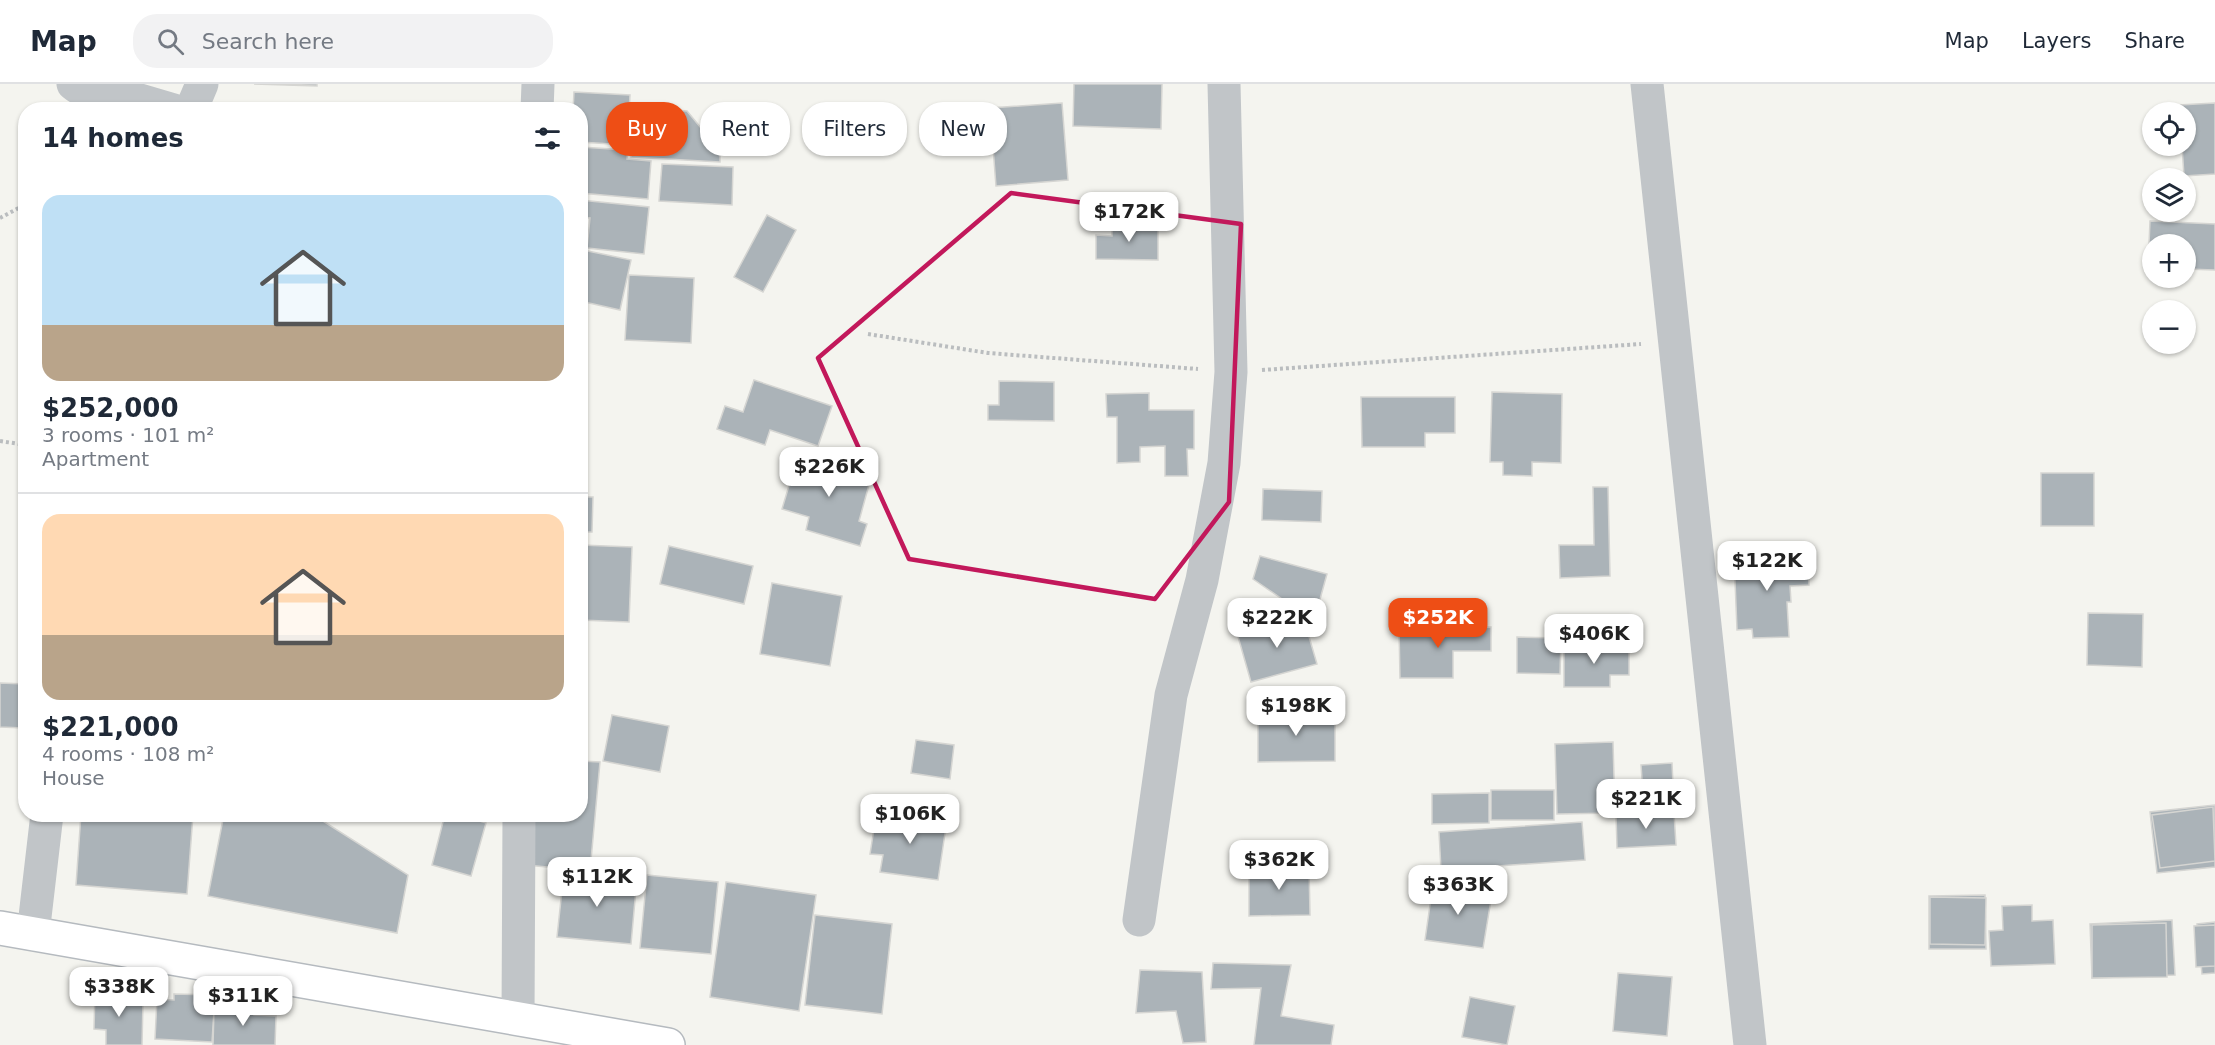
<!DOCTYPE html>
<meta charset="utf-8">
<style>
:root{--surface:#fff;--page:#f2f2f3;--text:#1f2937;--muted:#747a83;--line:#e0e1e3;--accent:#ee4e15}
body{margin:0;font-family:"DejaVu Sans",sans-serif;background:var(--page);color:var(--text);height:100vh;display:flex;flex-direction:column;font-size:22px;white-space:nowrap}
*{box-sizing:border-box;margin:0}
p{font-size:20px;color:var(--muted)}
.icon{flex:none;width:33px;height:33px;fill:none;stroke:currentColor;stroke-width:2;stroke-linecap:round;stroke-linejoin:round}
.map{position:relative;flex:1;overflow:hidden}
.details{position:absolute;left:18px;top:18px;width:570px;height:720px;display:flex;flex-direction:column;background:var(--surface);border-radius:24px;box-shadow:0 2px 4px #0004}
.details>*{flex:none}
.top-card{position:absolute;left:606px;top:18px;width:570px;height:54px;display:flex;gap:12px}
.fabs{position:absolute;left:2142px;top:18px;display:grid;gap:12px}
.fabs a{display:grid;place-items:center;width:54px;height:54px;border-radius:50%;background:var(--surface);box-shadow:0 2px 4px #0004;font-size:30px}
.price{position:absolute;translate:-50% -51px;padding:0 14px;border-radius:12px;background:#fff;color:#222;font-size:20px;line-height:39px;filter:drop-shadow(0 2px 3px #0008)}
.price::after{content:'';position:absolute;left:50%;top:36px;width:18px;height:14px;margin-left:-9px;background:inherit;clip-path:polygon(0 0,100% 0,50% 100%)}
.price.active{background:var(--accent);color:#fff}
ul{padding:0;list-style:none}
li{display:grid;align-content:center;gap:12px;height:318px;padding:0 24px}
li+li{border-top:2px solid var(--line)}
li span{display:grid;place-items:center;height:186px;border-radius:18px;color:#555}
li>.icon{margin-inline-start:auto}
span .icon{width:108px;height:108px;fill:#fffc;stroke-width:1}
li b{font-size:26px}
h2{display:flex;justify-content:space-between;align-items:center;height:72px;padding:0 24px;font-size:26px}
.chip{padding:0 21px;border-radius:24px;background:var(--surface);box-shadow:0 2px 4px #0004;font-size:21px;line-height:54px}
.chip.active{background:var(--accent);color:#fff}
header{display:flex;align-items:center;gap:36px;box-sizing:border-box;height:84px;padding:0 30px;background:var(--surface);border-bottom:2px solid var(--line)}
header strong{font-size:28px}
nav{display:flex;gap:33px;margin-inline-start:auto;font-size:21px}
.search{width:420px;height:54px;background:var(--page);display:flex;align-items:center;gap:15px;box-sizing:border-box;padding:0 21px;border-radius:24px;color:var(--muted);font-size:22px}
.map>svg:first-child{display:block}
.building{fill:#abb3b8;stroke:#d5d5d2;stroke-width:1.5}
.lines{fill:none;stroke-linecap:round;stroke-linejoin:round}
.secondary-casing{stroke:#b5babf;stroke-width:36}
.path{stroke:#babdbf;stroke-width:4;stroke-dasharray:3 3;stroke-linecap:butt}
.minor{stroke:#c1c5c8;stroke-width:33}
.secondary{stroke:#fff;stroke-width:33}
.marked{fill:none;stroke:#c2185b;stroke-width:4.5;stroke-linejoin:round}
</style>
<header>
<strong>Map</strong>
<div class="search"><svg class="icon" aria-label="search" viewBox="0 0 24 24"><circle cx="10" cy="10" r="6"/><path d="M15 15l6 6"/></svg>Search here</div>
<nav><a>Map</a><a>Layers</a><a>Share</a></nav>
</header>
<div class="map">
<svg width="2215" height="961" viewBox="0 0 2215 961">
<rect width="100%" height="100%" fill="#f4f4ef"/>
<g class="building">
<path d="M254 0H317V2Z"/>
<path d="M1074 0H1162L1161 45 1073 42Z"/>
<path d="M574 8 630 11 627 61 580 58V26H573Z"/>
<path d="M1062 19 1068 96 996 102 990 24Z"/>
<path d="M2215 19V90L2184 92 2182 62H2186V28H2180L2179 21Z"/>
<path d="M634 23 687 27 720 67V78L631 73Z"/>
<path d="M580 63 628 66 627 75 651 77 648 115 580 109Z"/>
<path d="M662 80 733 83 732 121 659 117Z"/>
<path d="M580 116 649 123 644 170 587 164 590 134 580 133Z"/>
<path d="M767 131 796 146 763 208 734 193Z"/>
<path d="M2150 137 2215 140V186L2186 185V160H2152V183H2148Z"/>
<path d="M1112 141H1158V176L1096 175V151L1112 152Z"/>
<path d="M583 166 631 176 620 226 580 217V178Z"/>
<path d="M629 191 694 194 691 259 625 256Z"/>
<path d="M754 296 832 322 818 362 770 346 765 361 717 345 725 322 743 328Z"/>
<path d="M999 297 1054 298V337L988 336V321H999Z"/>
<path d="M1492 308 1562 310 1561 379 1532 378V392L1503 391V378H1490Z"/>
<path d="M1149 309V326H1194V365H1187L1188 392H1165V362L1140 363V378L1117 379V333H1107L1106 310Z"/>
<path d="M1361 313H1455V349H1425V363H1362Z"/>
<path d="M799 368 872 390 859 437 867 440 860 462 806 446 809 433 782 425Z"/>
<rect x="2041" y="389" width="53" height="53"/>
<path d="M1593 403H1608L1610 492 1560 494 1559 461H1594Z"/>
<path d="M1263 405 1322 407 1321 438 1262 436Z"/>
<path d="M580 413H593L592 448H580Z"/>
<path d="M580 461 632 463 629 538 580 536Z"/>
<path d="M669 462 753 482 744 520 660 500Z"/>
<path d="M1808 470 1809 501 1790 502 1791 518H1787L1789 553 1753 554 1752 545 1737 546 1734 472Z"/>
<path d="M1260 472 1327 490 1314 537 1253 495Z"/>
<path d="M772 499 842 512 830 582 760 570Z"/>
<path d="M2088 529 2143 530 2142 583 2087 581Z"/>
<path d="M1303 532 1317 580 1251 598 1237 549Z"/>
<path d="M1491 543V567H1453V594H1400L1399 544Z"/>
<path d="M1517 553 1561 554 1560 590 1517 589Z"/>
<path d="M1629 562V591H1610V603H1564V563Z"/>
<path d="M0 599 26 600 24 644 0 643Z"/>
<path d="M1258 628H1335V677L1258 678Z"/>
<path d="M612 631 669 642 660 688 603 677Z"/>
<path d="M916 656 954 661 950 695 911 689Z"/>
<path d="M1613 658 1615 729 1557 730 1555 660Z"/>
<path d="M580 677 600 678 590 787 526 781 531 730H580Z"/>
<path d="M1672 679 1674 722 1644 724 1641 681Z"/>
<rect x="1491" y="706" width="63" height="30"/>
<path d="M1489 709V739L1432 740V710Z"/>
<path d="M2215 721V783L2157 789 2150 728Z"/>
<path d="M2213 723 2215 777 2160 784 2152 731Z"/>
<path d="M887 727 947 736 938 796 880 788 883 771 870 770 874 745 883 746Z"/>
<path d="M1674 729 1676 761 1617 764 1616 731Z"/>
<path d="M81 730 193 731 187 810 76 801Z"/>
<path d="M224 730H312L408 791 397 849 208 812Z"/>
<path d="M445 730H457L486 739 471 792 432 781Z"/>
<path d="M1582 738 1585 776 1441 786 1439 748Z"/>
<path d="M1309 782 1310 831 1249 832V783Z"/>
<path d="M564 787 637 794 631 860 557 853Z"/>
<path d="M647 791 718 798 711 870 640 864Z"/>
<path d="M726 798 816 811 799 927 710 913Z"/>
<path d="M1433 800 1492 810 1483 864 1425 856Z"/>
<path d="M1985 811 1986 865H1929V812Z"/>
<path d="M1930 813 1986 814 1985 861 1930 860Z"/>
<path d="M2032 821V837L2053 836 2055 880 1991 882 1989 847 2003 846 2002 822Z"/>
<path d="M815 831 892 840 882 930 805 921Z"/>
<path d="M2172 836 2175 891 2092 894 2090 840Z"/>
<path d="M2215 838V889L2202 890 2197 840Z"/>
<path d="M2166 839 2167 893 2092 894V841Z"/>
<path d="M2215 841V882L2196 883 2194 842Z"/>
<path d="M1213 879 1291 881 1281 932 1334 941 1331 961H1254L1261 904 1211 905Z"/>
<path d="M1140 886 1202 888 1206 958 1183 959 1176 927 1136 929Z"/>
<path d="M1618 889 1672 893 1667 952 1613 947Z"/>
<path d="M95 906 122 907V916L143 917 142 961H106V946L94 945Z"/>
<path d="M174 910 215 911 212 958 155 955 157 915 174 916Z"/>
<path d="M1470 913 1515 922 1507 961 1462 953Z"/>
<path d="M233 917 254 919V931L276 932 275 961H213L214 926H232Z"/>
</g>
<g class="lines">
<g class="secondary-casing">
<path id="secondary" d="M0 844 668 961"/>
</g>
<g class="path">
<path d="M0 134 26 120"/>
<path d="M868 250 988 269 1198 285"/>
<path d="M1262 286 1641 260"/>
<path d="M0 357 26 361"/>
</g>
<g class="minor">
<path d="M73 0 77 3 133 14 174 26"/>
<path d="M1647 0 1750 961"/>
<path d="M191 26 202 0"/>
<path d="M537 26 538 0"/>
<path d="M1139 836 1171 611 1202 496 1224 379 1231 288 1224 0"/>
<path d="M33 850 47 730"/>
<path d="M518 935 519 730"/>
</g>
<use href="#secondary" class="secondary"/>
</g>
<path class="marked" d="M1011 109 1241 140 1229 418 1155 515 909 475 818 274Z"/>
</svg>
<div class="fabs">
<a><svg class="icon" aria-label="locate" viewBox="0 0 24 24"><circle cx="12" cy="12" r="6"/><path d="M12 2v4M12 18v4M2 12h4M18 12h4"/></svg></a>
<a><svg class="icon" aria-label="layers" viewBox="0 0 24 24"><path d="M12 4l9 5-9 5-9-5zM3 14l9 5 9-5"/></svg></a>
<a>+</a>
<a>−</a>
</div>
<b class="price" style="left:1129px;top:159px">$172K</b>
<b class="price" style="left:829px;top:414px">$226K</b>
<b class="price" style="left:1767px;top:508px">$122K</b>
<b class="price" style="left:1277px;top:565px">$222K</b>
<b class="price active" style="left:1438px;top:565px">$252K</b>
<b class="price" style="left:1594px;top:581px">$406K</b>
<b class="price" style="left:1296px;top:653px">$198K</b>
<b class="price" style="left:1646px;top:746px">$221K</b>
<b class="price" style="left:910px;top:761px">$106K</b>
<b class="price" style="left:1279px;top:807px">$362K</b>
<b class="price" style="left:597px;top:824px">$112K</b>
<b class="price" style="left:1458px;top:832px">$363K</b>
<b class="price" style="left:119px;top:934px">$338K</b>
<b class="price" style="left:243px;top:943px">$311K</b>
<div class="top-card">
<a class="chip active">Buy</a>
<a class="chip">Rent</a>
<a class="chip">Filters</a>
<a class="chip">New</a>
</div>
<section class="details">
<h2>14 homes<svg class="icon" aria-label="filters" viewBox="0 0 24 24"><path d="M4 7h16M4 17h16"/><circle cx="9" cy="7" r="2"/><circle cx="15" cy="17" r="2"/></svg></h2>
<ul>
<li><span style="background:linear-gradient(#bfe0f5 70%,#b9a48a 0)"><svg class="icon" aria-label="home" viewBox="0 0 24 24"><path d="M3 11l9-7 9 7M6 9v11h12V9"/></svg></span><div><b>$252,000</b><p>3 rooms · 101 m²</p><p>Apartment</p></div></li>
<li><span style="background:linear-gradient(#ffd9b3 65%,#b9a48a 0)"><svg class="icon" aria-label="home" viewBox="0 0 24 24"><path d="M3 11l9-7 9 7M6 9v11h12V9"/></svg></span><div><b>$221,000</b><p>4 rooms · 108 m²</p><p>House</p></div></li>
</ul>
</section>
</div>
